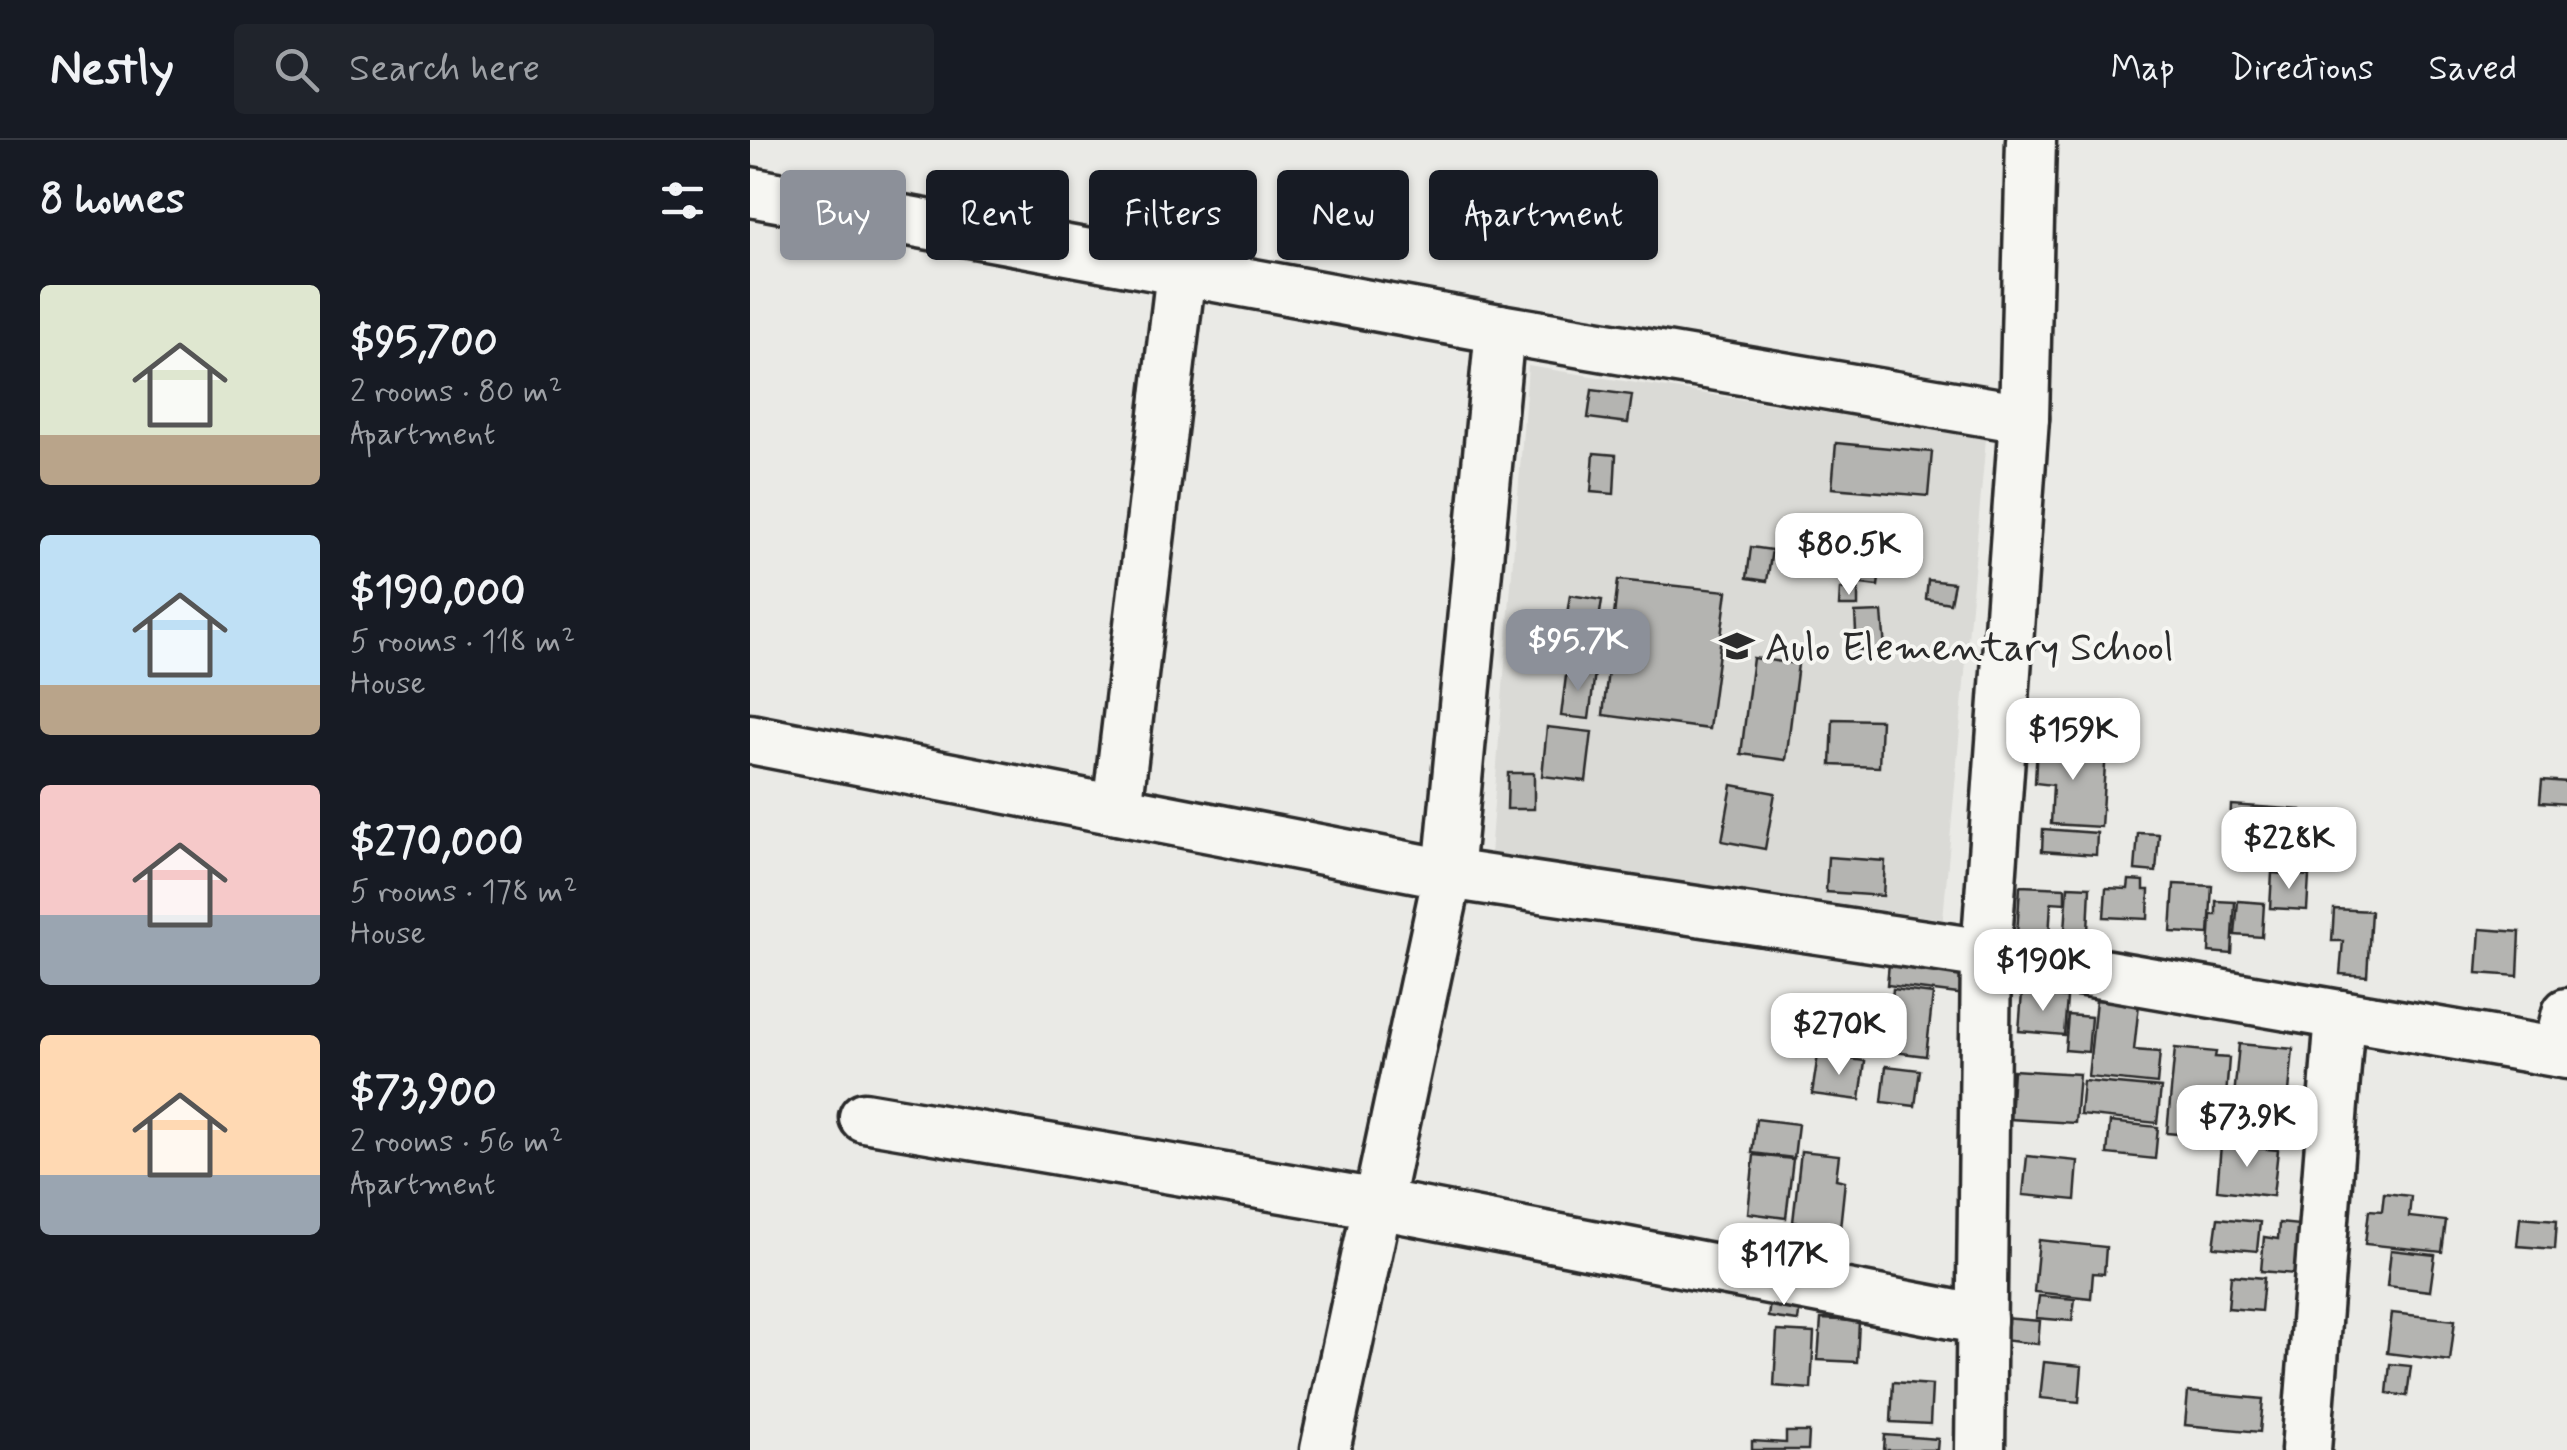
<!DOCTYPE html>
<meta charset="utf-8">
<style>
:root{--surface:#171b24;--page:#20242c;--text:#f1f3f6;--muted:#9ea1a6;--line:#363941;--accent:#8c9099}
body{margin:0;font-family:Mynerve,sans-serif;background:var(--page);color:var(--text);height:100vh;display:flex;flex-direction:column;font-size:38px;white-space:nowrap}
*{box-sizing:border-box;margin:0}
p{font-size:32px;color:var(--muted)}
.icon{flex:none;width:55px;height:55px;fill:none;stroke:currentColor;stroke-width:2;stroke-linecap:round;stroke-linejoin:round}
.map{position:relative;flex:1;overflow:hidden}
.sheet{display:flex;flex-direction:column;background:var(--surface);width:750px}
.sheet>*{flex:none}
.top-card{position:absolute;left:30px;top:30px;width:950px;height:90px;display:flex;gap:20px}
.price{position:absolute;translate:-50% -85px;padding:0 22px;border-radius:20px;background:#fff;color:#222;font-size:32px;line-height:65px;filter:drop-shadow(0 2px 5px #0008)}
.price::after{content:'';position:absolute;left:50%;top:60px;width:30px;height:22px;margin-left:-15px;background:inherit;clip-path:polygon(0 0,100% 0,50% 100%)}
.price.current{background:var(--accent);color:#fff}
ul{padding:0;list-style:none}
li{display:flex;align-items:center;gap:30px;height:250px;padding:0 40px}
li span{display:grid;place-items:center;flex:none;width:280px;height:200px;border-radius:10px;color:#555}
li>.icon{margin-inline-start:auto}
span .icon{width:120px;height:120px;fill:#fffc;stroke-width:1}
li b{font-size:42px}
h2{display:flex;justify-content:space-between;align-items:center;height:120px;padding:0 40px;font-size:42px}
.chip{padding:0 35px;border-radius:10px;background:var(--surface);box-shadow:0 2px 8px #0004;font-size:35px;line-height:90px}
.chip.current{background:var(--accent);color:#fff}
header{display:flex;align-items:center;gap:60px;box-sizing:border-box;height:140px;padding:0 50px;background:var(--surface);border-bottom:2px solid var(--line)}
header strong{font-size:48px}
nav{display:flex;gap:55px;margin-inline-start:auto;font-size:35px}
.search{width:700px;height:90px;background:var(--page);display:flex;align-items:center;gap:25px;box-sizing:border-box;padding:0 35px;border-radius:10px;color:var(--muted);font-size:38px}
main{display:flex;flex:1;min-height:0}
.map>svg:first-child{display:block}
.built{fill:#dadad6}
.building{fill:#b4b4b1;stroke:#2b2b2b;stroke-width:2.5}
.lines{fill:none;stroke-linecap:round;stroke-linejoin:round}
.minor-casing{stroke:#2b2b2b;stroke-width:55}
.minor{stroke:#f6f6f2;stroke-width:48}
.labels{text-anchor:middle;stroke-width:8;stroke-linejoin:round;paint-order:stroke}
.poi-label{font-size:40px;fill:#2b2b2b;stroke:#f6f6f2;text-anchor:start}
</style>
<header>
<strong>Nestly</strong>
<div class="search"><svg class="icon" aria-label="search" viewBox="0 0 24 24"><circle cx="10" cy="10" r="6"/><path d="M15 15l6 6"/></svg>Search here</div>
<nav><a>Map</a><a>Directions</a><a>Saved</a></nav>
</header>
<main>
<section class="sheet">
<h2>8 homes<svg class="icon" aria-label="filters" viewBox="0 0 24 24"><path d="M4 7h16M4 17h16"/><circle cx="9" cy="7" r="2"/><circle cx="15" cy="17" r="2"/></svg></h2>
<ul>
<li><span style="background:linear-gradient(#dfe7d0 75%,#b9a48a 0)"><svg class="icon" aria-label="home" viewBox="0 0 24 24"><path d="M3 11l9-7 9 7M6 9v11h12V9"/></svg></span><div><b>$95,700</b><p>2 rooms · 80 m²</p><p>Apartment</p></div></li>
<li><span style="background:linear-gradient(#bfe0f5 75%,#b9a48a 0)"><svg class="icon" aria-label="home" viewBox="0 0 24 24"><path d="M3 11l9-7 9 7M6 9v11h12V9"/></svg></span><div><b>$190,000</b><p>5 rooms · 118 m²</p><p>House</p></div></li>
<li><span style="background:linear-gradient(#f6c9c9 65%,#9aa5b1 0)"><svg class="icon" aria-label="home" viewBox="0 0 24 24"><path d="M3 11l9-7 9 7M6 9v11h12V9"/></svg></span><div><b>$270,000</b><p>5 rooms · 178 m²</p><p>House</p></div></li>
<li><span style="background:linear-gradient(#ffd9b3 70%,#9aa5b1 0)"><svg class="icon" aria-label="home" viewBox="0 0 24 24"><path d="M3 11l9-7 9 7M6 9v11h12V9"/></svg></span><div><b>$73,900</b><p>2 rooms · 56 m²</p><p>Apartment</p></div></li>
</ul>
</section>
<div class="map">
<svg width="1817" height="1310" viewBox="0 0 1817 1310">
<rect width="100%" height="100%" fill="#eaeae6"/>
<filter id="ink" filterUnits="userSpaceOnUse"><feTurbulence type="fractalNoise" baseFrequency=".01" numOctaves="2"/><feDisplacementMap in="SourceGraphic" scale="20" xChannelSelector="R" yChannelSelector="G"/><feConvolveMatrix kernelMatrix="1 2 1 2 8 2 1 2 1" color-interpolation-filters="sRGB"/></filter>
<g filter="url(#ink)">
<path class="built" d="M778 226 1236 298 1193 779 740 715Z"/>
<g class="building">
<path d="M842 250 882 255 878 283 838 278Z"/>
<path d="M1086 303 1182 312 1178 356 1082 348Z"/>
<path d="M844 313 866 315 864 354 841 352Z"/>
<path d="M1001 407 1022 410 1017 441 997 438Z"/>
<path d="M1107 412 1132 416 1128 446 1103 443Z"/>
<path d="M868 440 977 451 959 589 853 575Z"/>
<path d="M1178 440 1204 443 1200 463 1176 459Z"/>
<path d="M1090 449H1108V466H1089Z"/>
<path d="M820 455 852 460 844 512 812 507Z"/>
<path d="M1132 472 1135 509 1107 510 1105 473Z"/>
<path d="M1003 518 1048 524 1036 620 991 614Z"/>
<path d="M817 528 845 532 839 579 811 576Z"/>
<path d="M1305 573 1344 576 1342 605 1303 603Z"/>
<path d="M1083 579 1131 580 1129 627 1081 625Z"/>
<path d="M797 587 842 592 836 641 792 636Z"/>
<path d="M1287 604 1356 609 1351 687 1301 684 1303 645 1285 643Z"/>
<path d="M758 633H784V669H757Z"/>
<path d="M1792 640 1817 642V664L1790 662Z"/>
<path d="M982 645 1025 653 1015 709 972 701Z"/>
<path d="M1481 665 1551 670 1549 691 1480 687Z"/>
<path d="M1293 689 1347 693 1346 715 1292 711Z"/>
<path d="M1388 693 1409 694 1406 732 1385 730Z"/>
<path d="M1078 717 1135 721 1133 756 1076 752Z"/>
<path d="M1522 733 1559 736 1557 770 1520 768Z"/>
<path d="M1379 740 1394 741V750H1399L1398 779 1354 777 1356 748 1378 749Z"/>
<path d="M1424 744 1462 746 1459 794 1421 792Z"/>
<path d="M1270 746 1315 748V763L1301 762 1299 798 1267 795Z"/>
<path d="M1318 746 1340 747 1338 792 1315 791Z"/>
<path d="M1466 761 1485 762 1482 814 1459 812 1461 775H1466Z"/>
<path d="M1488 761 1514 763 1512 797 1485 795Z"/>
<path d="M1584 769 1621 771 1617 836 1590 834 1593 801H1582Z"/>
<path d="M1730 789 1770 792 1768 836 1727 833Z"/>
<path d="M1139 823 1218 832 1216 855 1137 845Z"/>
<path d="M1143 849 1183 854 1176 916 1136 911Z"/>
<path d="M1272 853 1317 858 1314 895 1269 891Z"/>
<path d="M1346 860 1389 864 1384 910 1410 912 1407 944 1338 937Z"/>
<path d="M1100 868 1127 871 1123 900 1096 897Z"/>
<path d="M1318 875 1341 877 1338 912 1315 910Z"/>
<path d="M1489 904 1543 909 1537 973 1483 968Z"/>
<path d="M1425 908 1466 912 1465 917 1479 918 1475 970 1453 968 1450 996 1417 993Z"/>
<path d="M1068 915 1115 921 1110 960 1062 954Z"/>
<path d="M1136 926 1170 930 1165 966 1132 962Z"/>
<path d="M1263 930 1329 934 1325 983 1260 979Z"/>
<path d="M1333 941 1411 948 1407 983 1330 975Z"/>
<path d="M1006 979 1048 984 1044 1018 1002 1013Z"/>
<path d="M1360 982 1408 987 1405 1019 1357 1014Z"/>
<path d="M1471 1005 1528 1010 1523 1056 1467 1050Z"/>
<path d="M1051 1011 1089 1015 1086 1039 1095 1041 1090 1088 1043 1082Z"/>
<path d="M1004 1015 1043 1019 1036 1078 998 1073Z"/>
<path d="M1277 1016 1328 1021 1325 1060 1273 1055Z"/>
<path d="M1634 1053 1661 1056 1659 1077 1696 1081 1692 1112 1615 1104 1619 1070 1632 1071Z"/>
<path d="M1770 1077 1807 1080 1805 1109 1767 1106Z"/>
<path d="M1468 1078 1510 1082 1507 1111 1464 1107Z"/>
<path d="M1529 1083 1550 1085 1545 1134 1511 1131 1514 1097 1528 1099Z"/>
<path d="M1289 1100 1356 1107 1354 1134 1343 1133 1341 1158 1284 1152Z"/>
<path d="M1641 1110 1685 1115 1680 1151 1637 1146Z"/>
<path d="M1481 1135 1514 1138 1511 1171 1478 1168Z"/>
<path d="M1021 1154 1051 1158 1048 1181 1018 1177Z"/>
<path d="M1289 1156 1325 1159 1322 1181 1286 1178Z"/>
<path d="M1642 1173 1705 1180 1700 1221 1637 1213Z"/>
<path d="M1253 1178 1290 1181 1288 1204 1252 1200Z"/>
<path d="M1071 1179 1109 1181 1107 1222 1068 1220Z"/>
<path d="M1027 1191 1064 1193 1061 1249 1024 1246Z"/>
<path d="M1294 1222 1332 1226 1329 1262 1290 1258Z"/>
<path d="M1640 1224 1661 1226 1657 1256 1637 1253Z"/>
<path d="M1143 1242 1182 1245 1180 1284 1141 1282Z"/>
<path d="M1438 1252 1513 1259 1510 1292 1435 1285Z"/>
<path d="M1036 1292H1059L1058 1310H1002V1301L1036 1303Z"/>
<path d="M1135 1295 1188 1299 1187 1310H1134Z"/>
</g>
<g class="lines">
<g class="minor-casing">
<g id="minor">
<path d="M0 52 750 189 1274 278"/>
<path d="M0 599 698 734 1236 814 1817 914"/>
<path d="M367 670 431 131"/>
<path d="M1807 912 1817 873"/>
<path d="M114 977 628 1064 1232 1180"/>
<path d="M575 1310 698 734 750 189"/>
<path d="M1230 1310 1236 814 1274 278 1281 0"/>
<path d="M1556 1310 1590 875"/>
</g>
</g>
<use href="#minor" class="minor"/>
</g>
</g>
<defs>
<g id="school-bare" transform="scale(2.7)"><path d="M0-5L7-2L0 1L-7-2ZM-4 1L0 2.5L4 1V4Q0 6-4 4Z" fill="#2b2b2b" stroke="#f6f6f2" stroke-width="2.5" paint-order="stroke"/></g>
</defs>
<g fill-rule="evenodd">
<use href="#school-bare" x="987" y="506"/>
</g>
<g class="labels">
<g class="poi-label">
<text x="1015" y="520">Aulo Elementary School</text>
</g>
</g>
</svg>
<b class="price" style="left:1099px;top:458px">$80.5K</b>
<b class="price current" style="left:828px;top:554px">$95.7K</b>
<b class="price" style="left:1323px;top:643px">$159K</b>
<b class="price" style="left:1539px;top:752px">$228K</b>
<b class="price" style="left:1293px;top:874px">$190K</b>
<b class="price" style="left:1089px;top:938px">$270K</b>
<b class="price" style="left:1497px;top:1030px">$73.9K</b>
<b class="price" style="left:1034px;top:1168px">$117K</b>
<div class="top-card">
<a class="chip current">Buy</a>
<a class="chip">Rent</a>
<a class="chip">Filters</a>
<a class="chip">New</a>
<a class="chip">Apartment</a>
</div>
</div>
</main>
